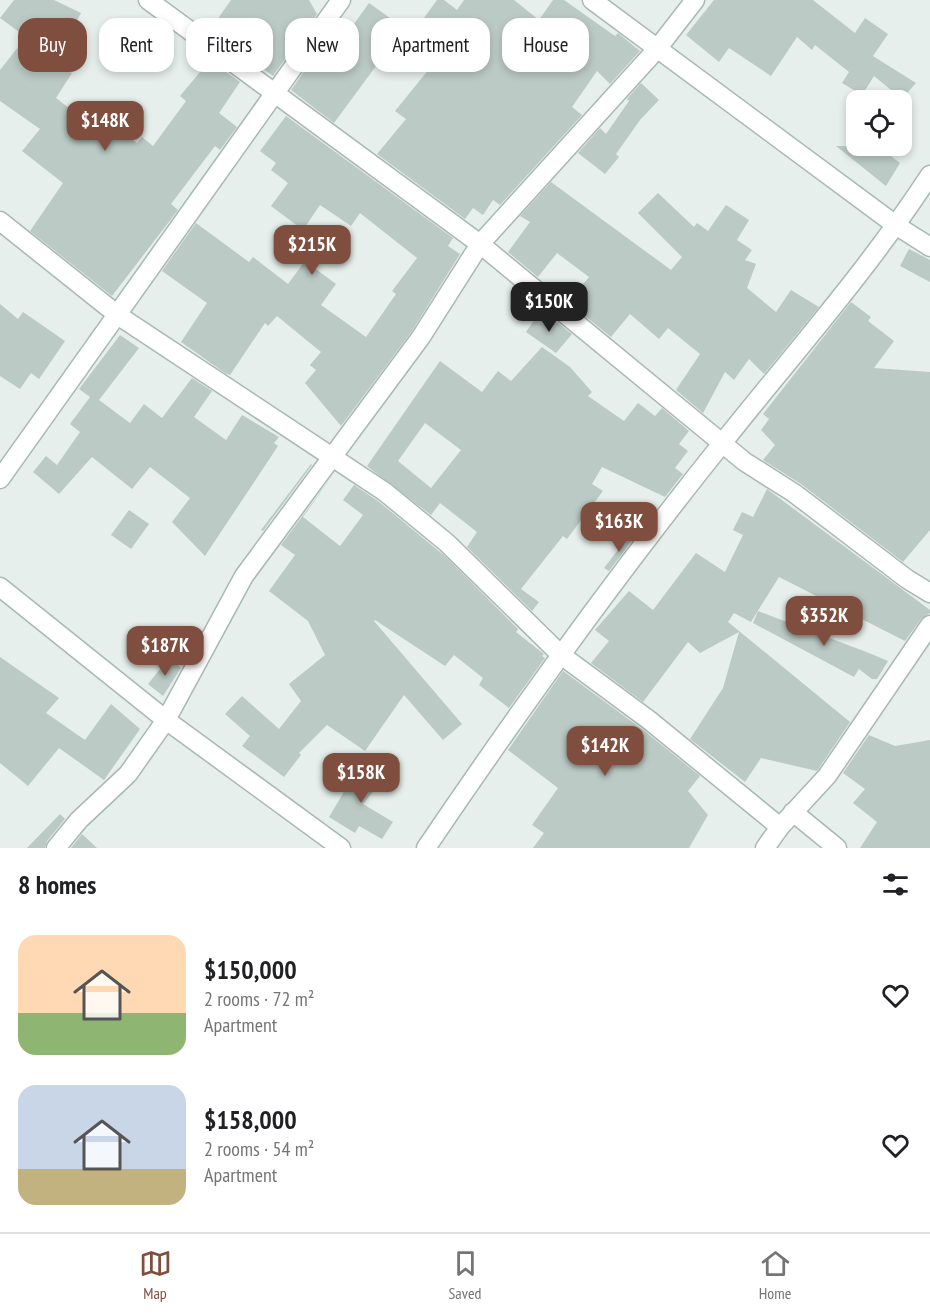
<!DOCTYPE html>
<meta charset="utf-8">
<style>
:root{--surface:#fff;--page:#f2f2f2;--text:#202124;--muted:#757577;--line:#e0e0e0;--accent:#7f4e3f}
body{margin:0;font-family:"PT Sans Narrow",sans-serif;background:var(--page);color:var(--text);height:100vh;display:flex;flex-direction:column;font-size:22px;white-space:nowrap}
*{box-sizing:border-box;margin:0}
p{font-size:20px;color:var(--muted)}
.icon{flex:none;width:33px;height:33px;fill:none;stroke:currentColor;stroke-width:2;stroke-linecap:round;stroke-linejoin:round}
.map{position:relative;height:848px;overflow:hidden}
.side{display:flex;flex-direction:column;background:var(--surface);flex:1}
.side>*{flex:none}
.hud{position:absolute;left:18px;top:18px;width:600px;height:54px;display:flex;gap:12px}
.fabs{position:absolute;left:846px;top:90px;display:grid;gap:12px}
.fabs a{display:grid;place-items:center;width:66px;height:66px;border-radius:12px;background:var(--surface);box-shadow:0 3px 9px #0003;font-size:30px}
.price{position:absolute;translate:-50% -51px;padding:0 14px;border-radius:12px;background:var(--accent);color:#fff;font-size:20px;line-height:39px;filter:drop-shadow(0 2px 3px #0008)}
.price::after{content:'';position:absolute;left:50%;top:36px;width:18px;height:14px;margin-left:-9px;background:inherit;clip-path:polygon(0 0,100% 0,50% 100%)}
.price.current{background:#222;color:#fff}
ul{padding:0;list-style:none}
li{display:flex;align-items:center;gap:18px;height:150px;padding:0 18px}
li span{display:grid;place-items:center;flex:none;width:168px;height:120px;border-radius:18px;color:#555}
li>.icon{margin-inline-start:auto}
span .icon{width:72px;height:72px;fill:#fffc;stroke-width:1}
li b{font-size:26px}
h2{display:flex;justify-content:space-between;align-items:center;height:72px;padding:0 18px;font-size:26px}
.pill{padding:0 21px;border-radius:18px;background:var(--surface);box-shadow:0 3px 9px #0003;font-size:21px;line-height:54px}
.pill.current{background:var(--accent);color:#fff}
.tabs{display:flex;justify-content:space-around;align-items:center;height:84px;border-top:2px solid var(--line);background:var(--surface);font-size:16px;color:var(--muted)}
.tabs a{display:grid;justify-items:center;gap:3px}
.tabs .current{color:var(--accent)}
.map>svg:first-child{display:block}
.building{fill:#bbcac4;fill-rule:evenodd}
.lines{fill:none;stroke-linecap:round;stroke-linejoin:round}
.minor-casing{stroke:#a8b8b2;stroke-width:21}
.minor{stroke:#fff;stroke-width:18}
</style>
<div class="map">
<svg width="930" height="848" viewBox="0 0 930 848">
<rect width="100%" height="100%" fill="#e6efeb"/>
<g class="building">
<path d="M14 0H54L81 13 72 30 68 28 51 60 72 73 56 98 96 129 103 119 137 143 142 137 153 146 186 101 180 96 210 60 240 82 219 113 237 127 220 150 215 146 171 204 178 210 112 296 30 231 63 183 22 151 40 129 0 101V70L26 37 0 18Z"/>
<path d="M231 0H309L317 14 273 76 210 30Z"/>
<path d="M437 0H444L457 10 464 0H514L539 20 553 0H564L615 36 618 33 640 51 610 84 597 71 572 107 582 115 500 205 493 200 483 215 473 208 465 219 377 154 406 119 395 111 443 52 413 33Z"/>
<path d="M714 0H813L855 33 865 18 888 34 873 56 916 83 902 99 874 76 862 95 842 83 849 72 815 45 812 50 797 37 771 76 729 48 719 62 686 35Z"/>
<path d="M369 3 404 28 334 123 291 90 329 36 332 41 348 20 354 24Z"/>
<path d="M641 83 659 100 640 120 616 154 619 157 605 174 578 153 600 128 606 134 629 101 627 99Z"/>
<path d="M286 116 453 238 448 246 460 254 412 331 341 426 305 383 316 370 310 365 321 352 277 316 268 326 265 323 230 375 225 373 181 342 207 303 162 271 196 223 249 262 253 257 288 284 305 261 336 284 321 305 366 337 396 294 392 291 417 258 360 213 351 226 320 205 303 230 271 206 288 183 271 170 276 163 260 151Z"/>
<path d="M836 146H878L900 163 886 186Z"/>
<path d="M551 182 671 270 682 257 638 213 658 193 694 227 697 223 708 231 726 205 749 220 737 240 752 250 745 260 756 264 747 288 776 312 791 290 819 307 764 374 749 359 734 380 725 372 703 413 676 390 700 354 668 328 659 339 630 314 611 337 568 302 589 277 557 253 538 277 508 252 530 222 520 216Z"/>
<path d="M909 249 930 260V282L900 266Z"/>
<path d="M851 302 871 317 868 321 894 341 874 368 930 372V530L903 562 801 484 763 460 775 445 761 430 769 419 763 414Z"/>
<path d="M0 304 18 319 23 312 65 341 39 379 31 373 20 389 0 376Z"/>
<path d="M539 313 552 322 554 320 572 334 556 353 526 332Z"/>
<path d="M120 335 139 348 99 400 130 423 144 404 162 418 192 378 212 391 194 417 226 440 242 415 279 437 274 443 278 446 205 556 172 522 190 498 150 467 132 489 92 457 59 494 33 472 46 456 57 465 80 432 70 424 90 397 79 389Z"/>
<path d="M542 347 570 367 592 392 588 396 624 421 638 403 655 416 662 408 689 431 679 444 688 451 675 468 683 474 665 497 602 467 592 484 603 491 567 539 563 536 521 589 539 602 532 611 467 547 477 532 440 503 431 515 367 466 440 361 482 392 498 371 511 381ZM425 423 461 450 431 488 398 461Z"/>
<path d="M311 464 312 465 263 531 261 530Z"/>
<path d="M330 479 303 517 340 546 363 515 343 500 354 485 378 501 446 557 518 629 516 632 544 654 542 656 545 658 509 708 479 685 483 678 454 655 445 666 375 620 374 621 462 724 443 740 404 695 365 751 327 725 299 753 301 755 284 777 242 746 250 736 225 714 242 696 279 729 301 701 289 684 325 655 308 621 269 591 295 555 281 545Z"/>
<path d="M767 489 930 610V613L921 619 905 641 779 577 751 622 734 613 728 622 850 722 817 771 761 758 745 782 690 739 723 688 739 632 700 653 688 642 643 702 591 663 609 641 595 630 629 591 653 610 696 553 725 572 743 535 733 530 742 512 753 517Z"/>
<path d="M129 510 149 524 131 549 111 535Z"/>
<path d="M630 534 634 538 609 571 604 568Z"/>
<path d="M758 611 869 653 888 661 877 679H872L859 669 854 677 753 623Z"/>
<path d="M0 657 59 698 46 713 85 740 111 704 140 729 104 780 59 748 28 786 0 763Z"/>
<path d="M169 658 181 668 163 696 148 684Z"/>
<path d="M563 671 642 729 700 776 688 791 708 815 689 848H533L544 833 532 825 558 788 508 750Z"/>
<path d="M869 735 895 746 930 740V848H860L877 822 853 803 865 789 843 773Z"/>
<path d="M363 760 384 778 363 804 393 822 382 839 359 826 355 833 329 817Z"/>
<path d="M60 814 65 819 47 841 45 848H27Z"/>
<path d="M82 834 97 848H71Z"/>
</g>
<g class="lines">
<g class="minor-casing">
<g id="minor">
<path d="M148 0 480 244 745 462 794 493 907 579 930 593"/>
<path d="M592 0 897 226 930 247"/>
<path d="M0 221 119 316 385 492 447 543 561 655 649 720 780 827"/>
<path d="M0 479 341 0"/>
<path d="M0 587 166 720 341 848"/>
<path d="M793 812 837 848"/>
<path d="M56 848 79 820 128 774 166 720 244 576 421 337 480 244 657 49 695 0"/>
<path d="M426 848C520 709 619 572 724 441 794 353 868 270 930 175"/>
<path d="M765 848 780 827 827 776 930 625"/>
</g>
</g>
<use href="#minor" class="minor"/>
</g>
</svg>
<div class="fabs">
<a><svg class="icon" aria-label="locate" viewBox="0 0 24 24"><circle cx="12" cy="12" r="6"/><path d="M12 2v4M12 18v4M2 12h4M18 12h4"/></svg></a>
</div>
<b class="price" style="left:105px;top:152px">$148K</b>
<b class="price" style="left:312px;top:276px">$215K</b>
<b class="price current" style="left:549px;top:333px">$150K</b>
<b class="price" style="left:619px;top:553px">$163K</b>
<b class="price" style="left:824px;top:647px">$352K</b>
<b class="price" style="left:165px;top:677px">$187K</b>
<b class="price" style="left:605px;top:777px">$142K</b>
<b class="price" style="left:361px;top:804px">$158K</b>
<div class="hud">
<a class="pill current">Buy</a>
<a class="pill">Rent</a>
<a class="pill">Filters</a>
<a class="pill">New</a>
<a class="pill">Apartment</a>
<a class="pill">House</a>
</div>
</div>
<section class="side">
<h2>8 homes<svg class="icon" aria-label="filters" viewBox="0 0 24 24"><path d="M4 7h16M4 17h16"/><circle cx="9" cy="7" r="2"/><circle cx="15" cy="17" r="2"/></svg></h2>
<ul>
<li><span style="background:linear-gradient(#ffd9b3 65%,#8fb573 0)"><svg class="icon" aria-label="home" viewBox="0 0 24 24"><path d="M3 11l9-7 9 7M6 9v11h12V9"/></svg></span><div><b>$150,000</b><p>2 rooms · 72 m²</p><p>Apartment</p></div><svg class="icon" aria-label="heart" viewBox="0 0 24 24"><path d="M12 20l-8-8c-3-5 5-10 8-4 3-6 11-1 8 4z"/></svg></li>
<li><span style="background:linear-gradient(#c9d6e8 70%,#c2b280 0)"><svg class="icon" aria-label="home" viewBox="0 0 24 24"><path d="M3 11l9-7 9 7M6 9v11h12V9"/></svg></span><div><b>$158,000</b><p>2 rooms · 54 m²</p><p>Apartment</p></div><svg class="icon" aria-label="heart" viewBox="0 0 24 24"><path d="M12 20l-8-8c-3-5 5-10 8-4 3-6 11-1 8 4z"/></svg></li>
</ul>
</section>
<nav class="tabs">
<a class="current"><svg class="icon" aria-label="map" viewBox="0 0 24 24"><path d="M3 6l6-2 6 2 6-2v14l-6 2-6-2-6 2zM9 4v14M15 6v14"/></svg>Map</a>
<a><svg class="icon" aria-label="saved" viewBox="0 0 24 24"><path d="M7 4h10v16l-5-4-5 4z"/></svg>Saved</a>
<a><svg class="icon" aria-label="home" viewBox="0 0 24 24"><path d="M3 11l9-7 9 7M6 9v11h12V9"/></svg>Home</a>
</nav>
